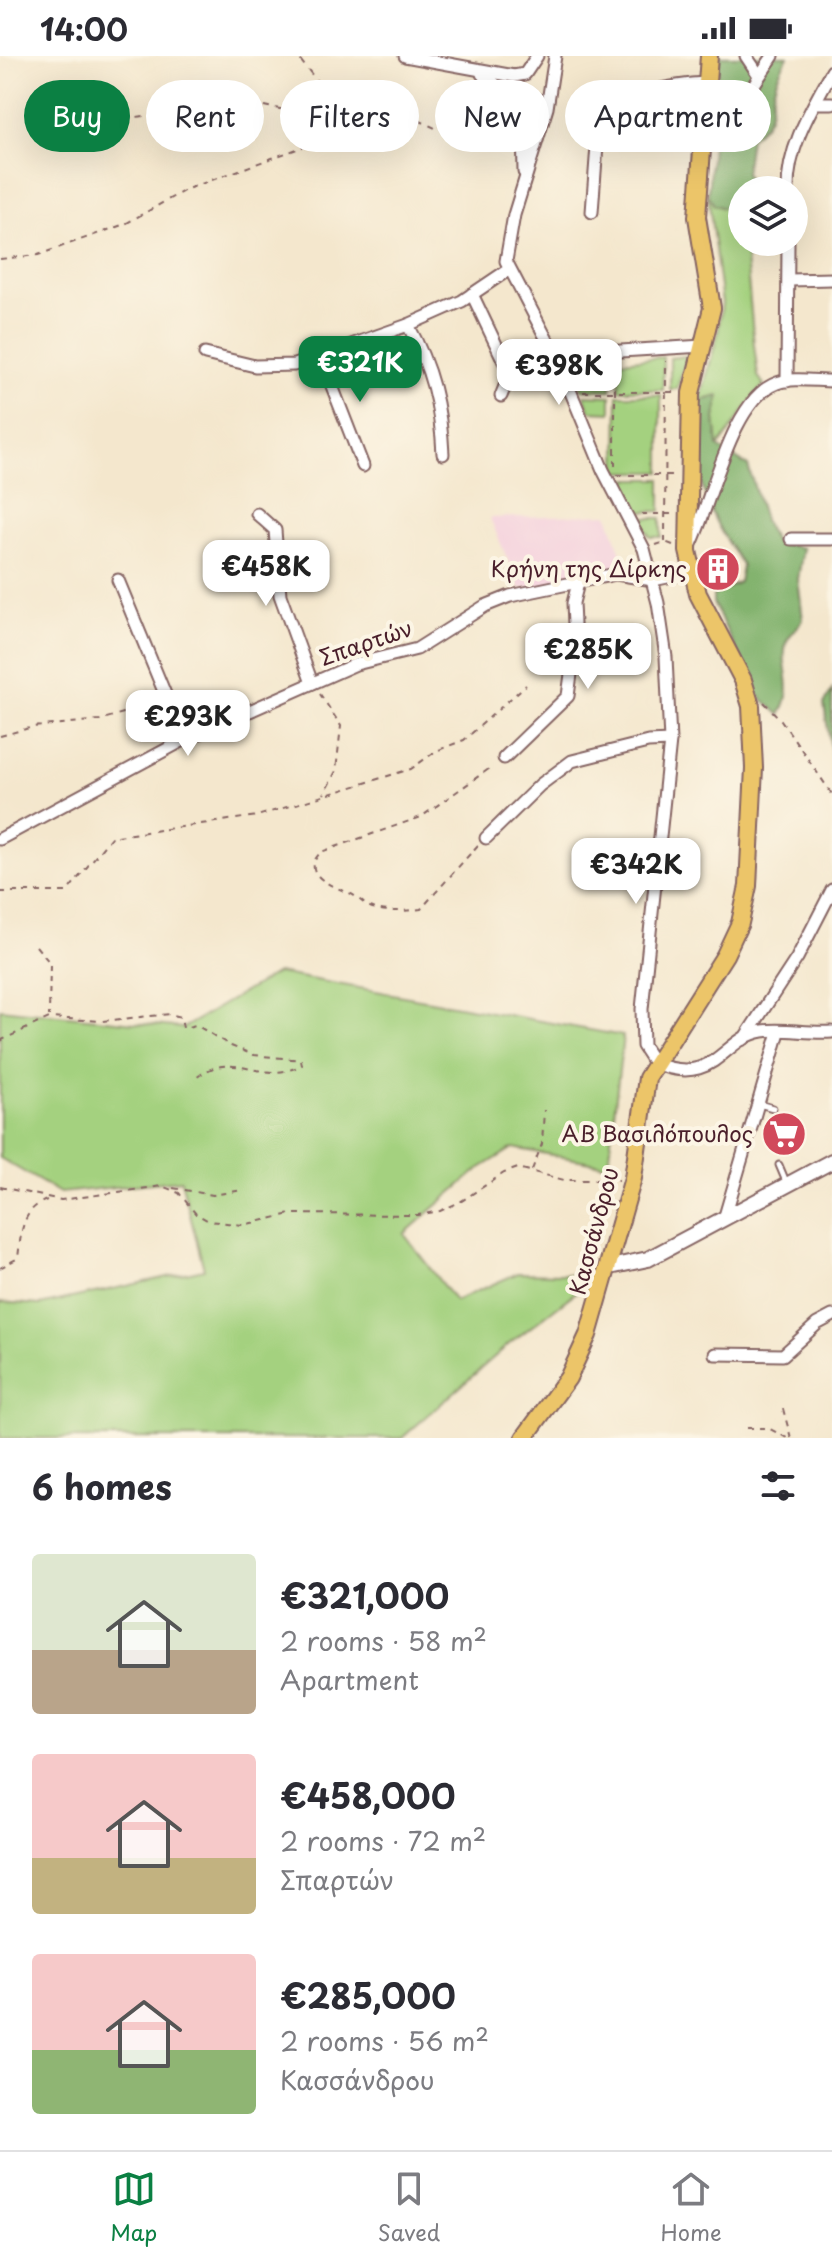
<!DOCTYPE html>
<meta charset="utf-8">
<style>
:root{--surface:#fff;--page:#f7f7f7;--text:#2b2b33;--muted:#7c7c81;--line:#e1e1e2;--accent:#0b8043}
body{margin:0;font-family:"Playpen Sans",sans-serif;background:var(--page);color:var(--text);height:100vh;display:flex;flex-direction:column;font-size:30px;white-space:nowrap}
*{box-sizing:border-box;margin:0}
p{font-size:26px;color:var(--muted)}
.icon{flex:none;width:44px;height:44px;fill:none;stroke:currentColor;stroke-width:2;stroke-linecap:round;stroke-linejoin:round}
.map{position:relative;height:1382px;overflow:hidden}
.sheet{display:flex;flex-direction:column;background:var(--surface);flex:1}
.sheet>*{flex:none}
.top-card{position:absolute;left:24px;top:24px;width:784px;height:72px;display:flex;gap:16px}
.fabs{position:absolute;left:728px;top:120px;display:grid;gap:16px}
.fabs a{display:grid;place-items:center;width:80px;height:80px;border-radius:50%;background:var(--surface);box-shadow:0 8px 32px #0002;font-size:40px}
.price{position:absolute;translate:-50% -68px;padding:0 18px;border-radius:16px;background:#fff;color:#222;font-size:26px;line-height:52px;filter:drop-shadow(0 2px 4px #0008)}
.price::after{content:'';position:absolute;left:50%;top:48px;width:24px;height:18px;margin-left:-12px;background:inherit;clip-path:polygon(0 0,100% 0,50% 100%)}
.price.selected{background:var(--accent);color:#fff}
ul{padding:0;list-style:none}
li{display:flex;align-items:center;gap:24px;height:200px;padding:0 32px}
li span{display:grid;place-items:center;flex:none;width:224px;height:160px;border-radius:8px;color:#555}
li>.icon{margin-inline-start:auto}
span .icon{width:96px;height:96px;fill:#fffc;stroke-width:1}
li b{font-size:34px}
h2{display:flex;justify-content:space-between;align-items:center;height:96px;padding:0 32px;font-size:34px}
.chip{padding:0 28px;border-radius:36px;background:var(--surface);box-shadow:0 8px 32px #0002;font-size:28px;line-height:72px}
.chip.selected{background:var(--accent);color:#fff}
.status{display:flex;justify-content:space-between;align-items:center;height:56px;padding:0 40px;background:var(--surface);direction:ltr}
.status svg{height:22px;fill:currentColor}
.tabs{display:flex;justify-content:space-around;align-items:center;height:112px;border-top:2px solid var(--line);background:var(--surface);font-size:22px;color:var(--muted)}
.tabs a{display:grid;justify-items:center;gap:4px}
.tabs .selected{color:var(--accent)}
.map>svg:first-child{display:block}
.built{fill:#f4cfdd}
.green{fill:#a4d17f;stroke:#777855;stroke-width:2}
.forest{fill:#83b36e;stroke:#66694c;stroke-width:2}
.lines{fill:none;stroke-linecap:round;stroke-linejoin:round}
.service-casing{stroke:#866564;stroke-width:9}
.minor-casing{stroke:#866564;stroke-width:15}
.tertiary-casing{stroke:#866564;stroke-width:18}
.primary-casing{stroke:#866564;stroke-width:20}
.path{stroke:#866564;stroke-width:2;stroke-dasharray:6 6;stroke-linecap:butt}
.service{stroke:#fff;stroke-width:5}
.minor{stroke:#fff;stroke-width:11}
.tertiary{stroke:#fff;stroke-width:14}
.primary{stroke:#ecc569;stroke-width:16}
.labels{text-anchor:middle;stroke-width:8;stroke-linejoin:round;paint-order:stroke}
.poi-label{font-size:22px;fill:#4a1f2b;stroke:#fcf5e5;text-anchor:end}
.street-label{font-size:22px;fill:#4a1f2b;stroke:#fcf5e5}
</style>
<div class="status"><b>14:00</b><svg viewBox="0 0 49 12"><path d="M0 12V9h3v3zM5 12V6h3v6zM10 12V3h3v9zM15 12V0h3v12zM26 1h20v11H26zM47 4h2v5h-2z"/></svg></div>
<div class="map">
<svg width="832" height="1382" viewBox="0 0 832 1382">
<rect width="100%" height="100%" fill="#fcf5e5"/>
<filter id="ink" filterUnits="userSpaceOnUse"><feTurbulence type="fractalNoise" baseFrequency=".0125" numOctaves="2"/><feDisplacementMap in="SourceGraphic" scale="16" xChannelSelector="R" yChannelSelector="G"/><feConvolveMatrix kernelMatrix="1 2 1 2 8 2 1 2 1" color-interpolation-filters="sRGB"/></filter>
<filter id="wash" filterUnits="userSpaceOnUse"><feTurbulence type="fractalNoise" baseFrequency=".006" numOctaves="4" result="noise"/><feDisplacementMap in="SourceGraphic" scale="32" xChannelSelector="R" yChannelSelector="G"/><feGaussianBlur stdDeviation="1.8" result="paint"/><feColorMatrix in="noise" values="0 0 0 0 0 0 0 0 0 0 0 0 0 0 0 0 0 1.4 0 .05"/><feComposite in="paint" operator="in"/></filter>
<g filter="url(#wash)">
<rect width="100%" height="100%" fill="#f4e7cd"/>
<path class="built" d="M608 458 627 516 520 533 490 462Z"/>
<g class="green">
<path d="M708 139 714 149 742 158 754 289 758 320 764 329C745 349 735 371 718 391L715 362 719 340 700 345 718 277 722 247Z"/>
<path d="M687 300 677 333H670V302Z"/>
<path d="M663 301V334H619L620 305Z"/>
<path d="M612 305 611 334 582 333 570 307Z"/>
<path d="M584 339 611 340V356L590 355Z"/>
<path d="M618 339H661V416H617Z"/>
<path d="M618 423H661V455L636 456Z"/>
<path d="M639 462H661V481H650Z"/>
<path d="M277 917 623 980 608 1109 513 1092 479 1113 404 1178 455 1245 518 1217 598 1219 509 1288 402 1382H0V1246L40 1249 204 1213 181 1124 60 1137 0 1102V953L183 972Z"/>
</g>
<g class="forest">
<path d="M719 0H788C784 8 779 16 776 25 767 54 778 60 750 82L745 117 752 134H742V158L714 149 708 139Z"/>
<path d="M719 340 715 362 718 391 748 410 765 467 775 486 803 492 798 523 803 564C799 570 790 578 787 585 778 611 798 627 780 659L759 640 713 547V539L739 526 742 509C700 446 694 421 700 345Z"/>
<path d="M832 634V700L824 648Z"/>
</g>
</g>
<g filter="url(#ink)">
<g class="lines">
<g class="service-casing">
<g id="service">
<path d="M759 1048 773 1052"/>
<path d="M779 1109 787 1128"/>
</g>
</g>
<g class="minor-casing">
<g id="minor">
<path d="M405 0 514 20 525 18 537 0"/>
<path d="M555 0 547 52 514 159 506 205 558 305 603 414 644 493 658 547 666 601 670 685 642 953 643 990 654 1007C717 1032 721 982 763 975 785 972 809 978 832 976"/>
<path d="M746 0 758 18"/>
<path d="M482 18C524 46 523 68 524 116"/>
<path d="M743 45 773 0"/>
<path d="M815 47H832"/>
<path d="M788 134C787 91 812 52 832 15"/>
<path d="M592 156 599 63C613 39 678 28 706 27"/>
<path d="M789 224 832 223"/>
<path d="M472 238 510 318 501 340"/>
<path d="M408 269C431 311 441 351 443 398"/>
<path d="M205 298 255 310 294 309 408 269 462 245 508 214"/>
<path d="M320 299 363 410"/>
<path d="M555 299 703 290"/>
<path d="M787 325 788 186"/>
<path d="M257 458 275 474 280 539 312 627"/>
<path d="M791 483H832"/>
<path d="M689 492C710 454 730 343 777 327 793 321 815 325 832 325"/>
<path d="M184 684 356 608 417 593 485 550 510 540 616 518 653 524 691 516"/>
<path d="M504 702 568 640 575 589 573 547 579 523"/>
<path d="M486 782 540 729 572 705 648 686 670 685"/>
<path d="M0 783 184 684 118 524"/>
<path d="M744 983 797 902 832 834"/>
<path d="M725 1160 779 976"/>
<path d="M715 1298 783 1299 817 1268 832 1260"/>
</g>
</g>
<g class="tertiary-casing">
<path id="tertiary" d="M610 1211 648 1203 832 1105"/>
</g>
<g class="primary-casing">
<path id="primary" d="M524 1382 568 1322 588 1279 633 1122 647 1022 725 899 740 867 748 830 754 712 751 650 743 624 698 538 688 495 691 337 712 252 697 161 709 0"/>
</g>
<g class="path">
<path d="M54 57C78 66 133 64 158 57 175 52 184 38 204 39 232 40 296 62 319 54L324 46 321 30 297 0"/>
<path d="M0 203 38 199 125 168 187 133 308 89 383 47 435 72 472 23"/>
<path d="M583 336H675"/>
<path d="M615 410V309"/>
<path d="M617 419H674"/>
<path d="M641 458H672"/>
<path d="M665 486 666 305"/>
<path d="M656 489 665 486 673 489"/>
<path d="M320 638 341 670 336 715 324 738"/>
<path d="M764 646 781 664 832 738"/>
<path d="M0 680 33 671 100 664 143 651 159 658"/>
<path d="M478 789 421 853C406 855 385 857 370 851 363 848 357 840 349 837 335 831 298 819 321 796L421 761 493 710"/>
<path d="M0 836H67L111 781 257 760 411 713 436 695 464 684 526 629"/>
<path d="M36 890 50 907 49 960"/>
<path d="M0 985 49 962 102 965 170 958 181 961 183 972 196 969 231 990 254 999 301 1004 302 1009C258 1031 235 991 196 1022"/>
<path d="M532 1114 542 1088 544 1054"/>
<path d="M0 1131 61 1144 162 1130 179 1137 196 1158 209 1165 243 1169 291 1158 418 1159 440 1155 460 1146 504 1117 518 1112 564 1124H619"/>
<path d="M173 1132 213 1139 243 1134"/>
<path d="M0 1212 18 1202C21 1179 21 1153 47 1144"/>
<path d="M783 1353 791 1382"/>
<path d="M747 1372H768L787 1382"/>
</g>
<use href="#service" class="service"/>
<use href="#minor" class="minor"/>
<use href="#tertiary" class="tertiary"/>
<use href="#primary" class="primary"/>
</g>
</g>
<defs>
<g id="building-disc" transform="scale(2.3)"><circle r="9.5" fill="#d1495b" stroke="#fcf5e5"/><path d="M-4-6H4V6H1V3H-1V6H-4ZM-2.5-4.3h1.7v1.8h-1.7ZM.8-4.3h1.7v1.8H.8ZM-2.5-1h1.7V.8h-1.7ZM.8-1h1.7V.8H.8Z" fill="#fff"/></g>
<g id="supermarket-disc" transform="scale(2.3)"><circle r="9.5" fill="#d1495b" stroke="#fcf5e5"/><path d="M-6-5.5h2.5l.6 2H6L4.5 2H-2.5L-4.4-4H-6ZM-1.5 3.2a1.3 1.3 0 1 0 .1 0ZM3 3.2a1.3 1.3 0 1 0 .1 0Z" fill="#fff"/></g>
</defs>
<g fill-rule="evenodd">
<use href="#building-disc" x="718" y="513"/>
<use href="#supermarket-disc" x="784" y="1078"/>
</g>
<g class="labels">
<g class="poi-label">
<text x="687" y="521">Κρήνη της Δίρκης</text>
<text x="753" y="1086">ΑΒ Βασιλόπουλος</text>
</g>
<g class="street-label">
<text transform="translate(366 587) rotate(-19)" y="8">Σπαρτών</text>
<text transform="translate(594 1175) rotate(-75)" y="8">Κασσάνδρου</text>
</g>
</g>
</svg>
<div class="fabs">
<a><svg class="icon" aria-label="layers" viewBox="0 0 24 24"><path d="M12 4l9 5-9 5-9-5zM3 14l9 5 9-5"/></svg></a>
</div>
<b class="price selected" style="left:360px;top:348px">€321K</b>
<b class="price" style="left:559px;top:351px">€398K</b>
<b class="price" style="left:266px;top:552px">€458K</b>
<b class="price" style="left:588px;top:635px">€285K</b>
<b class="price" style="left:188px;top:702px">€293K</b>
<b class="price" style="left:636px;top:850px">€342K</b>
<div class="top-card">
<a class="chip selected">Buy</a>
<a class="chip">Rent</a>
<a class="chip">Filters</a>
<a class="chip">New</a>
<a class="chip">Apartment</a>
</div>
</div>
<section class="sheet">
<h2>6 homes<svg class="icon" aria-label="filters" viewBox="0 0 24 24"><path d="M4 7h16M4 17h16"/><circle cx="9" cy="7" r="2"/><circle cx="15" cy="17" r="2"/></svg></h2>
<ul>
<li><span style="background:linear-gradient(#dfe7d0 60%,#b9a48a 0)"><svg class="icon" aria-label="home" viewBox="0 0 24 24"><path d="M3 11l9-7 9 7M6 9v11h12V9"/></svg></span><div><b>€321,000</b><p>2 rooms · 58 m²</p><p>Apartment</p></div></li>
<li><span style="background:linear-gradient(#f6c9c9 65%,#c2b280 0)"><svg class="icon" aria-label="home" viewBox="0 0 24 24"><path d="M3 11l9-7 9 7M6 9v11h12V9"/></svg></span><div><b>€458,000</b><p>2 rooms · 72 m²</p><p>Σπαρτών</p></div></li>
<li><span style="background:linear-gradient(#f6c9c9 60%,#8fb573 0)"><svg class="icon" aria-label="home" viewBox="0 0 24 24"><path d="M3 11l9-7 9 7M6 9v11h12V9"/></svg></span><div><b>€285,000</b><p>2 rooms · 56 m²</p><p>Κασσάνδρου</p></div></li>
</ul>
</section>
<nav class="tabs">
<a class="selected"><svg class="icon" aria-label="map" viewBox="0 0 24 24"><path d="M3 6l6-2 6 2 6-2v14l-6 2-6-2-6 2zM9 4v14M15 6v14"/></svg>Map</a>
<a><svg class="icon" aria-label="saved" viewBox="0 0 24 24"><path d="M7 4h10v16l-5-4-5 4z"/></svg>Saved</a>
<a><svg class="icon" aria-label="home" viewBox="0 0 24 24"><path d="M3 11l9-7 9 7M6 9v11h12V9"/></svg>Home</a>
</nav>
